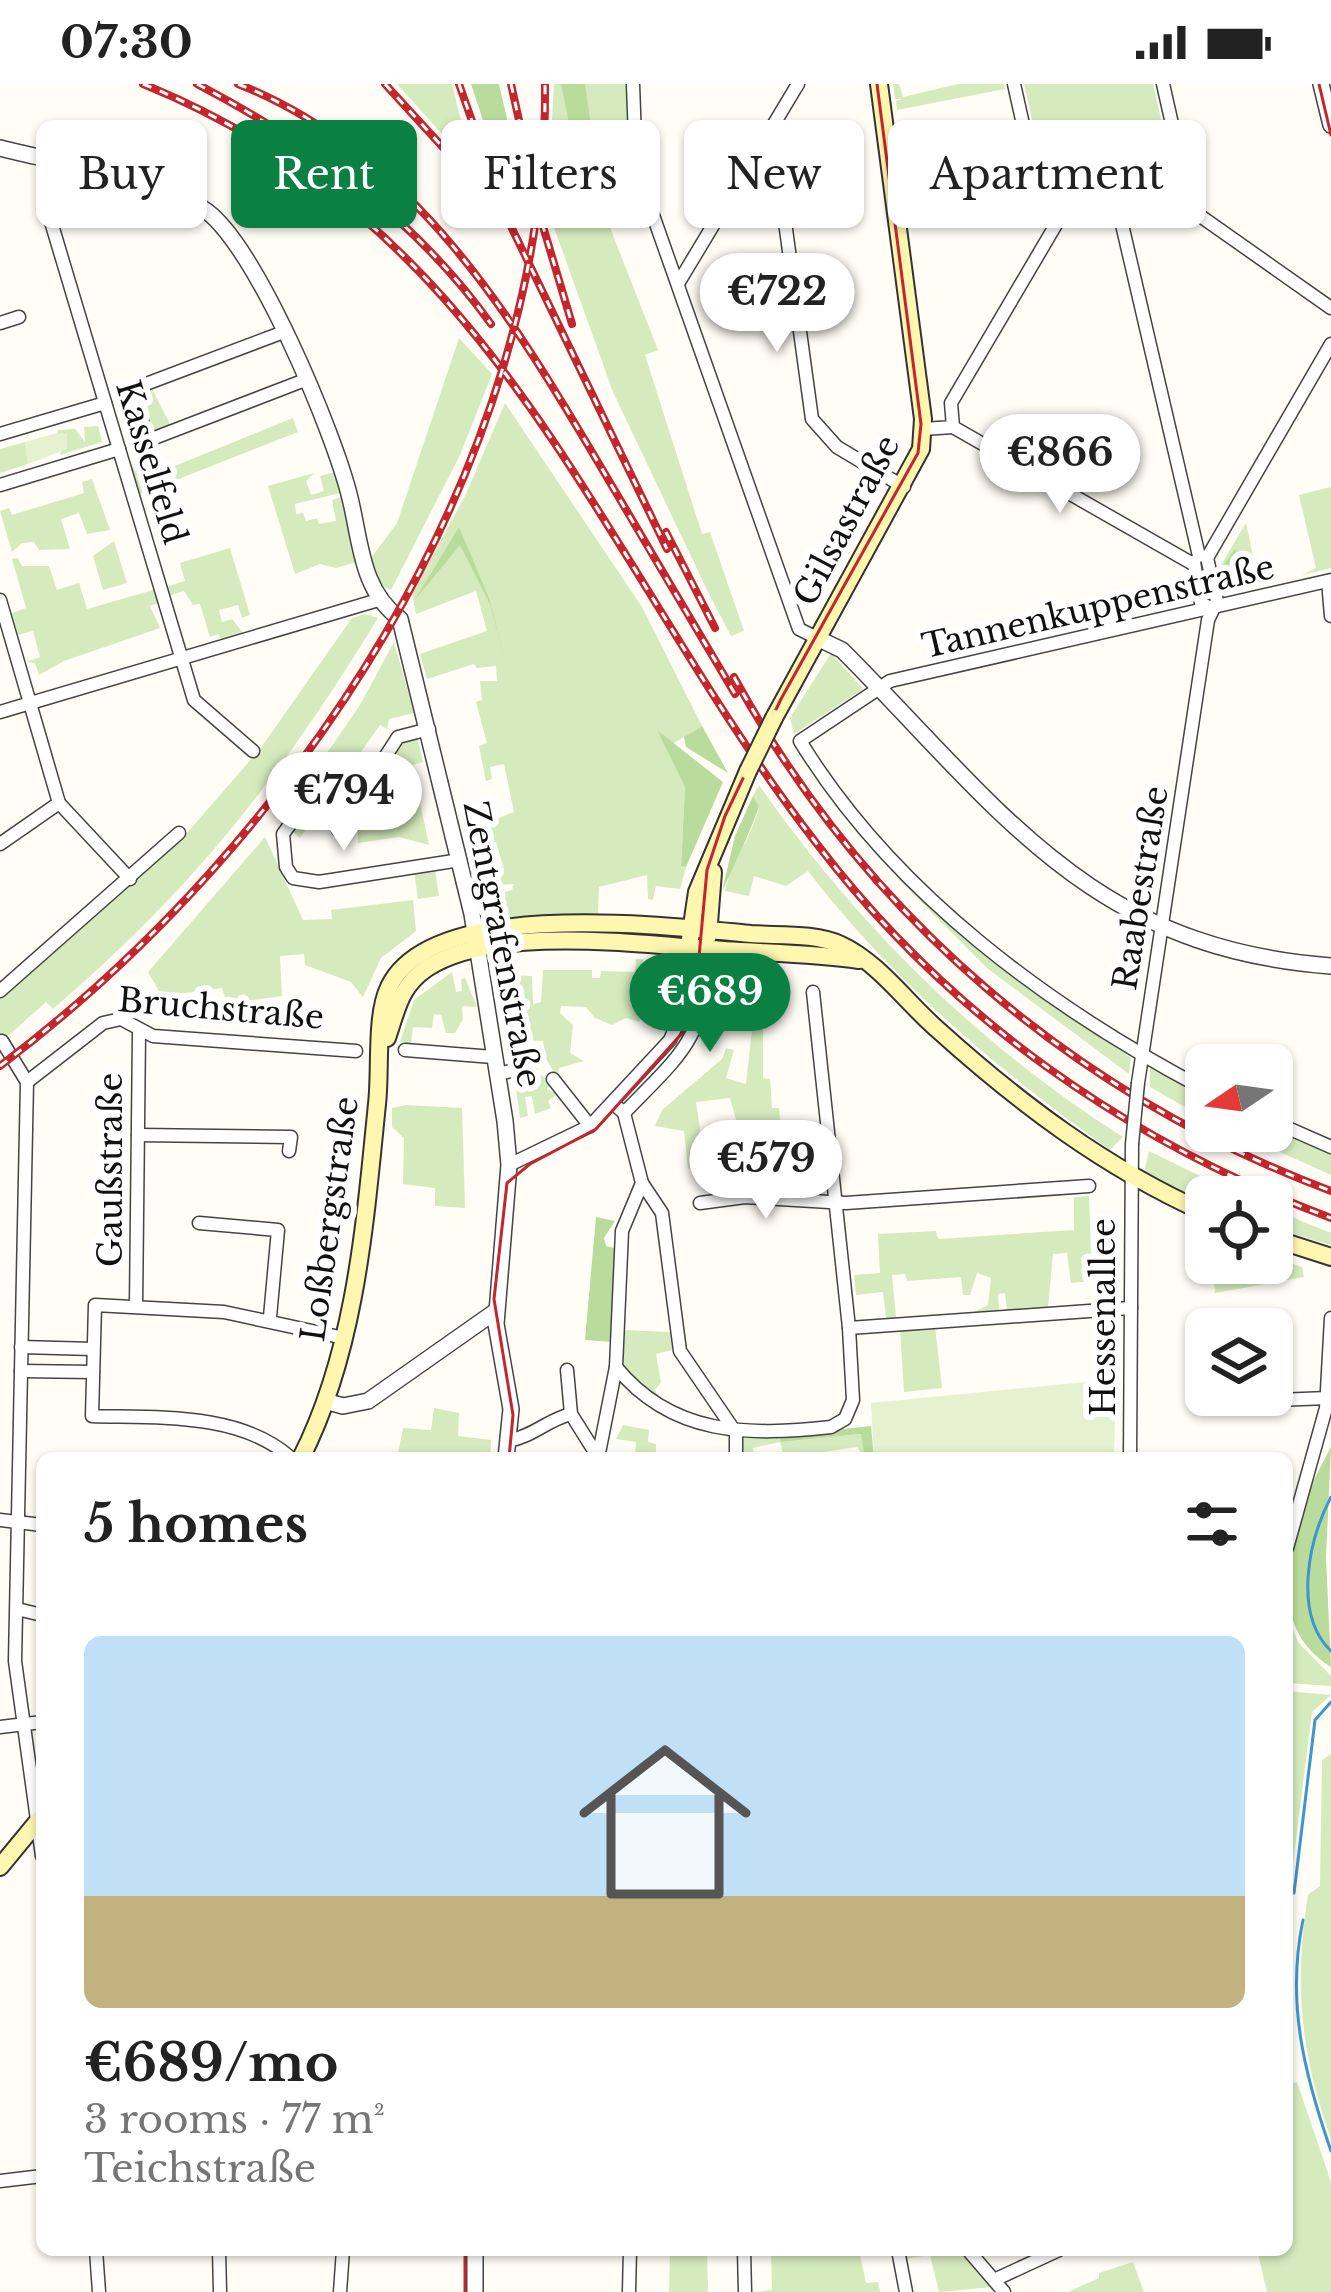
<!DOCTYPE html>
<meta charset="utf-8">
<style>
:root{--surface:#fff;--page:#f6f6f6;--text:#222;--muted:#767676;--line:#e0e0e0;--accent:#0b8043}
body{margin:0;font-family:"Libre Baskerville",serif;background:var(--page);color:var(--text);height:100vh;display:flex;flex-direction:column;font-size:45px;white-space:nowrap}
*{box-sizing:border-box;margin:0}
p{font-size:39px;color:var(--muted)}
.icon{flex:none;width:66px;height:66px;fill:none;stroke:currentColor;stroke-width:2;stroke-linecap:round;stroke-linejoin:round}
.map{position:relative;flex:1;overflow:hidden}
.drawer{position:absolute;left:36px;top:1368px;width:1257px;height:804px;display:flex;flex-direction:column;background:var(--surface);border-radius:18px;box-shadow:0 3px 9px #0004}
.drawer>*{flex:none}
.hud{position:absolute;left:36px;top:36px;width:1260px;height:108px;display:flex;gap:24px}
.needle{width:78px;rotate:257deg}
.controls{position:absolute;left:1185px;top:960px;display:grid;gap:24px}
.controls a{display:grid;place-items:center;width:108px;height:108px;border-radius:18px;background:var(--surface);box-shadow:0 3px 9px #0004;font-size:60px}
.price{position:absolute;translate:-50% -102px;padding:0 27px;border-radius:42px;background:#fff;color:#222;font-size:39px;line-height:78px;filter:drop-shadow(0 3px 6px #0008)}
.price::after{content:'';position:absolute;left:50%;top:72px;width:36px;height:27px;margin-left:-18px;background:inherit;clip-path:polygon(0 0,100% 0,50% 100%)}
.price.on{background:var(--accent);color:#fff}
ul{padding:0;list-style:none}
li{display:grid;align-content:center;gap:24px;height:636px;padding:0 48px}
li+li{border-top:3px solid var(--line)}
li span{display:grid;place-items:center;height:372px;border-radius:18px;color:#555}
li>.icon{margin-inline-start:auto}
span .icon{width:216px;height:216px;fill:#fffc;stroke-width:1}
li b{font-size:51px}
h2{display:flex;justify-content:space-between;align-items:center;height:144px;padding:0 48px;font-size:51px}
.chip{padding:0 42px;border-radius:18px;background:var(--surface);box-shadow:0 3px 9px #0004;font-size:42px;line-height:108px}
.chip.on{background:var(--accent);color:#fff}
.status{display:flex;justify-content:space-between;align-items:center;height:84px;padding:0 60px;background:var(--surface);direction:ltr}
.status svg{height:33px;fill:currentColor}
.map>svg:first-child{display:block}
.green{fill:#d5ebbd}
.forest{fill:#b9dc9c}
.pitch{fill:#e6f2cf}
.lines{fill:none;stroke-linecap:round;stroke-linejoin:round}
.stream{stroke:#3f96cf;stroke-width:3}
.minor-casing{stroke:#444;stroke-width:15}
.tertiary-casing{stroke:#444;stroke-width:18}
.secondary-casing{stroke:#333;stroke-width:20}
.minor{stroke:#fff;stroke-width:12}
.tertiary{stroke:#fff;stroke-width:15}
.secondary{stroke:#fff6b0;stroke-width:16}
.tram{stroke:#c4262e;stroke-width:3}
.rail-casing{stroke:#c4262e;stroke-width:8}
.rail{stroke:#fff;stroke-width:3;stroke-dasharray:9;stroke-linecap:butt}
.minor-bridge-casing{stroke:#444;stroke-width:15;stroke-linecap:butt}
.secondary-bridge-casing{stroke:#333;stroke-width:20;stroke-linecap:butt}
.minor-bridge{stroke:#fff;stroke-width:12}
.secondary-bridge{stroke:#fff6b0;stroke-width:16}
.labels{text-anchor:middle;stroke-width:12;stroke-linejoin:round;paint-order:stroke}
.street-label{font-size:33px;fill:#111;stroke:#fff}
</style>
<div class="status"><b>07:30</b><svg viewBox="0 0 49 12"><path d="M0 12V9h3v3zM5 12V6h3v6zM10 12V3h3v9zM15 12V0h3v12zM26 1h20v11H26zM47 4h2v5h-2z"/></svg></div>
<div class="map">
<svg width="1331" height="2208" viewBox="0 0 1331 2208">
<rect width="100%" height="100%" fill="#fffdf5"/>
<g class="green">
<path d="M397 0H452L467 61 461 71Z"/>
<path d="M554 0H628L629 97 599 102 607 136 658 266 645 271 702 450 710 448 744 547 731 552 708 508 613 308 547 124Z"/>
<path d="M893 0H899L903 13 958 0H1004L1005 5 897 26 896 17 902 15H895Z"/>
<path d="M1024 0H1153L1166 56 1132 104 1089 113 1044 87Z"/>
<path d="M459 254 492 290 460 371 391 506 377 500 371 474 397 439Z"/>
<path d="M151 303 171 342 151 350 135 309Z"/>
<path d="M505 319 642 523 702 642 666 664 685 703 681 781 686 783 680 805 656 802 653 816 648 815 647 791 599 803 598 830 488 834 505 830 502 815 494 811 512 806 514 800 492 801 487 784 503 782 496 758 481 759V741L514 728 504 680 490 683 492 695 486 697 479 662 487 659 476 618 482 616 480 597H497L496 582 477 584 474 580 427 595 420 570 487 547 476 507 416 530 412 510 466 410Z"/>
<path d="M293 334 298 348 138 411 126 370 140 396Z"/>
<path d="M98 342 102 358 60 371 66 350 57 352 58 346 75 345 85 358 84 343Z"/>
<path d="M25 358 28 380 0 389V365Z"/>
<path d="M335 388 340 409 295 420 296 430 303 429 306 437 317 434 319 440 336 437 332 416 341 413 357 478 336 484 320 480 295 490 268 402 314 389 306 397 311 411 324 407 320 392Z"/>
<path d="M92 395 110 446 87 450 79 429 61 435 70 465 39 466 34 458 22 459 12 468 0 427 9 424 12 431 84 409 82 398Z"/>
<path d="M1331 403V484L1302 491 1316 484 1299 411Z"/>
<path d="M1246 439 1259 500 1227 508 1221 481Z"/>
<path d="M114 457 127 499 103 506 93 472Z"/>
<path d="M230 464 250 531 242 534 238 521 219 526 222 538 232 535 244 550 221 557 219 550 210 553 200 520 193 521 184 507 168 512 166 503 185 497 180 479Z"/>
<path d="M18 474 22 482H49L57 506 79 499 87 525 157 505 161 518 150 522 160 544 64 577 39 591 35 579 26 578 40 573 33 547 18 551 12 529 26 524 12 475Z"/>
<path d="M365 530 378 534C279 695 196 802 53 925L46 918 0 959V912L187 749 260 665 352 534Z"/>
<path d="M394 558 414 629 389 635 387 645 380 641 300 754 291 746 328 694 316 685 360 621Z"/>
<path d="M831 569 863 605 794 650 790 634Z"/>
<path d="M417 652 423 678 412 681 429 761 399 753 358 759 357 734 389 687 386 674 397 657Z"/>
<path d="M759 701C857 841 978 961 1123 1053L1110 1066C996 984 894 899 808 787L786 802 754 792 749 812 725 807C732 775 755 748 759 722L753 712Z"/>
<path d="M265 753 303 836 332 835 331 826 413 816 416 847 381 874 363 913 351 898 305 881 304 870 280 872 282 912 227 920 222 904 162 912 148 888Z"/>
<path d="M435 785 439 812 418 815 414 788Z"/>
<path d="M891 788 1011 889 1131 974 1129 990 987 884Z"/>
<path d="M515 873V878L502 879 501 891 532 892 533 920 541 918 543 886H592V894H600L601 887 635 888 636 875H643V896L653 897 639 938 626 934 612 941 595 934 586 923 561 922 560 929 573 941 570 969 584 977 559 984 558 994 546 975 543 957 521 956 518 938 511 939 510 931 524 929 523 921 501 927 494 881Z"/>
<path d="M452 888 456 908 462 907 461 895 465 894 477 923 462 922 463 935 455 949H446L441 931 434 930 432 944 413 943 411 959 400 958 414 916Z"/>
<path d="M753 936 763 938V994L770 995 772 1024H779L782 1054 792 1053 795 1070 774 1072 772 1067 760 1068 759 1059 743 1061 730 1014 696 1018 702 1058 727 1063 733 1107 725 1108 721 1081 688 1085 684 1047 655 1042 662 1026 722 975 726 964 734 966 726 994 746 1000Z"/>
<path d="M1150 984 1206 1013V1035L1150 1003Z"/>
<path d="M535 987 553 999 547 1005 557 1010 548 1017 551 1024 535 1030 532 1012 525 1013 528 1032 520 1034 514 991Z"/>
<path d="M406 1021 462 1024 465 1124 435 1122V1104L403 1100 404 1054 392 1043V1024Z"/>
<path d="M1272 1044 1331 1068V1091L1233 1047Z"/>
<path d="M1149 1067 1243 1113H1206V1119L1144 1088Z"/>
<path d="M1089 1112 1092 1197 1071 1199 1067 1169 1053 1170 1048 1223 1007 1226 1005 1209 998 1210 999 1226 974 1228 988 1221 991 1194 977 1189 970 1211H963L961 1193 907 1197 905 1190 892 1191 896 1233 886 1234 883 1208 856 1211 854 1191 880 1189 878 1150 936 1147 938 1155 1074 1146V1113Z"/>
<path d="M1272 1125 1331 1149V1161L1272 1144Z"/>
<path d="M1272 1173 1302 1183 1304 1193 1215 1209 1212 1179H1272Z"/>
<path d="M935 1242 942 1304 904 1308 900 1245Z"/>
<path d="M623 1246 670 1248 672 1266 656 1270 661 1298 655 1306 660 1318 624 1286Z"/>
<path d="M434 1324 459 1329 458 1352 491 1356 490 1374H397L403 1344 431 1346Z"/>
<path d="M623 1341 649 1346 648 1358 656 1360V1374H635L636 1358 616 1355Z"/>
<path d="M862 1350 865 1374 857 1363 784 1374 780 1358 753 1364 754 1374H743V1354L780 1352 782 1358Z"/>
<path d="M1287 1531 1298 1558 1331 1592V1602L1287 1599Z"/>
<path d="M1287 1607 1331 1611 1312 1628 1287 1828Z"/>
<path d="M1331 1670V2055C1300 1966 1294 1903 1308 1811L1320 1802 1322 1676Z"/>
<path d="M1297 1998 1331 2098V2208H1267L1257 2166H1287V2000Z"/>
<path d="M670 2166H707L708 2208H669Z"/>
<path d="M771 2166H859L866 2199 878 2198 880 2208H754L772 2206Z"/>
<path d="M902 2166H961L993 2203 939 2208 930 2171 904 2175Z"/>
<path d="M1133 2178 1144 2208H1068L1099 2194V2189Z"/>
</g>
<g class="forest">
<path d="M471 0H499L522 100 515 134Z"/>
<path d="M561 0H585L596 78 578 82Z"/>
<path d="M459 443 489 514 506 579 490 520 460 461 414 517Z"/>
<path d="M1235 465 1240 474 1231 483 1235 494 1250 489 1257 495 1230 506 1222 483Z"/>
<path d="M702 642 728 689 686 663 684 653Z"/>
<path d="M657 646 723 698 686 783 681 782 685 703Z"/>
<path d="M753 712 759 722C758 730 726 800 722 807L735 752Z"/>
<path d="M596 1133 615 1137 604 1154 606 1162 614 1164 613 1258 585 1256Z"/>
<path d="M871 1342 874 1374H865L861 1350 781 1358 780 1352Z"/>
<path d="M1331 1363 1326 1473 1331 1583C1253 1535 1296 1426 1331 1363Z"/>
</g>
<g class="pitch">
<path d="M57 349 67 350V365L28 380 25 358Z"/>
<path d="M1116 1295 1114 1374H874L871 1319Z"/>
</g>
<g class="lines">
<g class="stream">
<path d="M1331 1413C1308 1457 1293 1530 1331 1567"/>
<path d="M1294 1809 1315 1636 1331 1618"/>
<path d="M1303 1836C1286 1918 1304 1989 1331 2067"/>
</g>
<g class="minor-casing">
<g id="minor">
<path d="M633 0 636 83 799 545 817 554"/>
<path d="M1014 0 1035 94 1089 125 1142 113 1177 62 1163 0"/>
<path d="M763 58 778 87 812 335 837 363 904 403"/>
<path d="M63 81 49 131 194 616 253 667"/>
<path d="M1152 98 1331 224"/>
<path d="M1117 119 1199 472"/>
<path d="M679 198 798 0"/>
<path d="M0 239 19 233"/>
<path d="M281 249 130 306 149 356 305 296"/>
<path d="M953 343 1193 480"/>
<path d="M923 345 953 343 951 319 1071 115"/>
<path d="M0 350 105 319"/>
<path d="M0 401 119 365"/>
<path d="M1207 474 1331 260"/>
<path d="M1194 478 1201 519 1211 524"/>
<path d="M1328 497 1331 532"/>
<path d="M0 516 59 719 130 795"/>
<path d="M0 628 375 517"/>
<path d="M324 694 283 750 286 783 293 794 319 798 460 776"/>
<path d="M338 746 398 653 429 645"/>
<path d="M0 760 59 719"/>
<path d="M0 907 179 749"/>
<path d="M2 957 27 998 15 1577 42 1772"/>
<path d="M405 966 493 973"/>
<path d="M497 990 530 983"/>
<path d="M553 995 590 1042"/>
<path d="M27 998 103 939 121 935 153 952 356 967"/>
<path d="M1138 999 1208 536 1217 517 1207 474"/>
<path d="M1206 1006C1050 924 893 809 800 657L890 597 1331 496"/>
<path d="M624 1029C683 968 706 955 708 865"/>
<path d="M1272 1037 1331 1063"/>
<path d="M138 1051 291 1053 289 1067"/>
<path d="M509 1081 590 1042 670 956 686 919 689 863"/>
<path d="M642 1099 662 1129 680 1267 736 1349V1374"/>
<path d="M700 1119 745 1113 846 1119 1089 1102"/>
<path d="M199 1139 278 1146 270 1233"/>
<path d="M136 1222 139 949"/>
<path d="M849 1244 1131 1224"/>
<path d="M21 1263 93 1265"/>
<path d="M616 1283C672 1352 749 1352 831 1343L845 1335 853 1316 849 1244 813 908"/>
<path d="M567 1286 571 1330 598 1373"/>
<path d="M21 1287 93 1288"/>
<path d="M1198 1319 1328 1314"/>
<path d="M508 1357C534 1352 547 1336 571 1330"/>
<path d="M291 1374C240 1328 156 1334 92 1332L95 1221 224 1228 344 1254"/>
<path d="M598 1374 616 1283 622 1147 642 1099 624 1029 614 1020"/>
<path d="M1130 1374 1132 1060"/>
<path d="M0 1436 42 1441"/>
<path d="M1287 1464 1326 1324 1331 1234"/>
<path d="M17 1525 42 1531"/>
<path d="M0 1643 42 1638"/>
<path d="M0 2097 42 2092"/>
<path d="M96 2166 99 2208"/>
<path d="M219 2166 220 2208"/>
<path d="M744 2166 745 2208"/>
<path d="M898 2166 906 2208"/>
<path d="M968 2166 1004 2208"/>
<path d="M994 2196 1059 2166"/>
<path d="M340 2208 343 2166"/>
<path d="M629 2208 630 2166"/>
</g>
</g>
<g class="tertiary-casing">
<g id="tertiary">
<path d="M1321 0 1331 41"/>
<path d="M0 64C64 81 145 89 202 124 254 155 335 351 350 414 361 459 361 506 400 535L472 830 505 1037 509 1081 496 1240 511 1325 506 1374"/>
<path d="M817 554 842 566C998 722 1088 864 1331 882"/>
<path d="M325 1317 343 1322 368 1317 496 1227"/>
<path d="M475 2208V2166"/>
</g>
</g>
<g class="secondary-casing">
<g id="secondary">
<path d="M774 634 921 365 923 335 879 0"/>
<path d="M708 852 713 788"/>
<path d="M690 855 697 808 748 687"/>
<path d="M387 954C397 925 400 902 427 884 493 841 635 860 711 865 760 869 809 869 859 876"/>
<path d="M1272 1154 1331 1173"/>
<path d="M301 1374C356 1266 365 1138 377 1020 381 986 375 932 389 903 432 813 668 842 751 850 778 852 816 849 841 861 878 878 907 919 937 945 1019 1019 1105 1084 1206 1129"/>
<path d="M0 1783 42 1732"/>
</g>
</g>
<use href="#minor" class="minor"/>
<use href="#tertiary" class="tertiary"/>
<use href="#secondary" class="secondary"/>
<g class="tram">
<path d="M1319 0 1331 51"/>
<path d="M509 1374 513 1331 494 1215 507 1099 530 1080 596 1045 685 946 695 916 707 786 725 732 781 615 918 369 921 340 877 0"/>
<path d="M465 2208V2166"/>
</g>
<g class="rail-casing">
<g id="rail">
<path d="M143 0C506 147 597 476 817 760 949 933 1128 1058 1331 1134"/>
<path d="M197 0C313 61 414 133 491 240"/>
<path d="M238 0C415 70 513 234 605 390 648 464 692 537 735 610"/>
<path d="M385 0 460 82 494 135"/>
<path d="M459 0 504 128 667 465"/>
<path d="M511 0 528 77"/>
<path d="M542 139 572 240"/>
<path d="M666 448 715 544"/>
<path d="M734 593C865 832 1075 1011 1331 1107"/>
<path d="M0 982C296 759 549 381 545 0"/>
</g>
</g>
<use href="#rail" class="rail"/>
<g class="minor-bridge-casing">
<path id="minor-bridge" d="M1132 1060 1138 999"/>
</g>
<g class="secondary-bridge-casing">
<path id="secondary-bridge" d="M748 687 774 634"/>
</g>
<use href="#minor-bridge" class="minor-bridge"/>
<use href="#secondary-bridge" class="secondary-bridge"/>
</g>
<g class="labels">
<g class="street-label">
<text transform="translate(152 378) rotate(73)" y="12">Kasselfeld</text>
<text transform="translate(846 436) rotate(-62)" y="12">Gilsastraße</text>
<text transform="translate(1098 522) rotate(-13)" y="12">Tannenkuppenstraße</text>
<text transform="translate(1140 804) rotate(-81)" y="12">Raabestraße</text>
<text transform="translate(503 860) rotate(79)" y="12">Zentgrafenstraße</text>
<text transform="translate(221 924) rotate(5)" y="12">Bruchstraße</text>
<text transform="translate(110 1086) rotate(-90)" y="12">Gaußstraße</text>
<text transform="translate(329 1135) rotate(-82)" y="12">Loßbergstraße</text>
<text transform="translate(1103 1233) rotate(-90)" y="12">Hessenallee</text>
</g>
</g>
</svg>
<div class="controls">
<a><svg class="needle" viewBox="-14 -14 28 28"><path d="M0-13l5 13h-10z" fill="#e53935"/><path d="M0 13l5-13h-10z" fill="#767676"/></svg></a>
<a><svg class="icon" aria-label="locate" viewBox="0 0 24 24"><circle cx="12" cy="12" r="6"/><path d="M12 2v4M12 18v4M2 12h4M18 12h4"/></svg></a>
<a><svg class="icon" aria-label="layers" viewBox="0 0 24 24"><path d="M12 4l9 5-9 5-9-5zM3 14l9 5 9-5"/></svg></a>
</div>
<b class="price" style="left:777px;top:271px">€722</b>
<b class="price" style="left:1060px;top:432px">€866</b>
<b class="price" style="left:344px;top:770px">€794</b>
<b class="price on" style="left:710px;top:971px">€689</b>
<b class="price" style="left:766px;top:1138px">€579</b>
<div class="hud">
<a class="chip">Buy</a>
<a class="chip on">Rent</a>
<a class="chip">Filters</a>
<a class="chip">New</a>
<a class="chip">Apartment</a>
</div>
<section class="drawer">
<h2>5 homes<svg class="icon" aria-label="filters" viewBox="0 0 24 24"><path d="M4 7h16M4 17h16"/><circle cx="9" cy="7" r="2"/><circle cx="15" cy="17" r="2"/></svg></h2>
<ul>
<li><span style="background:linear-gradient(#bfe0f5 70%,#c2b280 0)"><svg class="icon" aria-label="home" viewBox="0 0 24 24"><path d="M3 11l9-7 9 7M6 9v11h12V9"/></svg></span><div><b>€689/mo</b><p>3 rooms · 77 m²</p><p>Teichstraße</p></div></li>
</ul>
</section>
</div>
